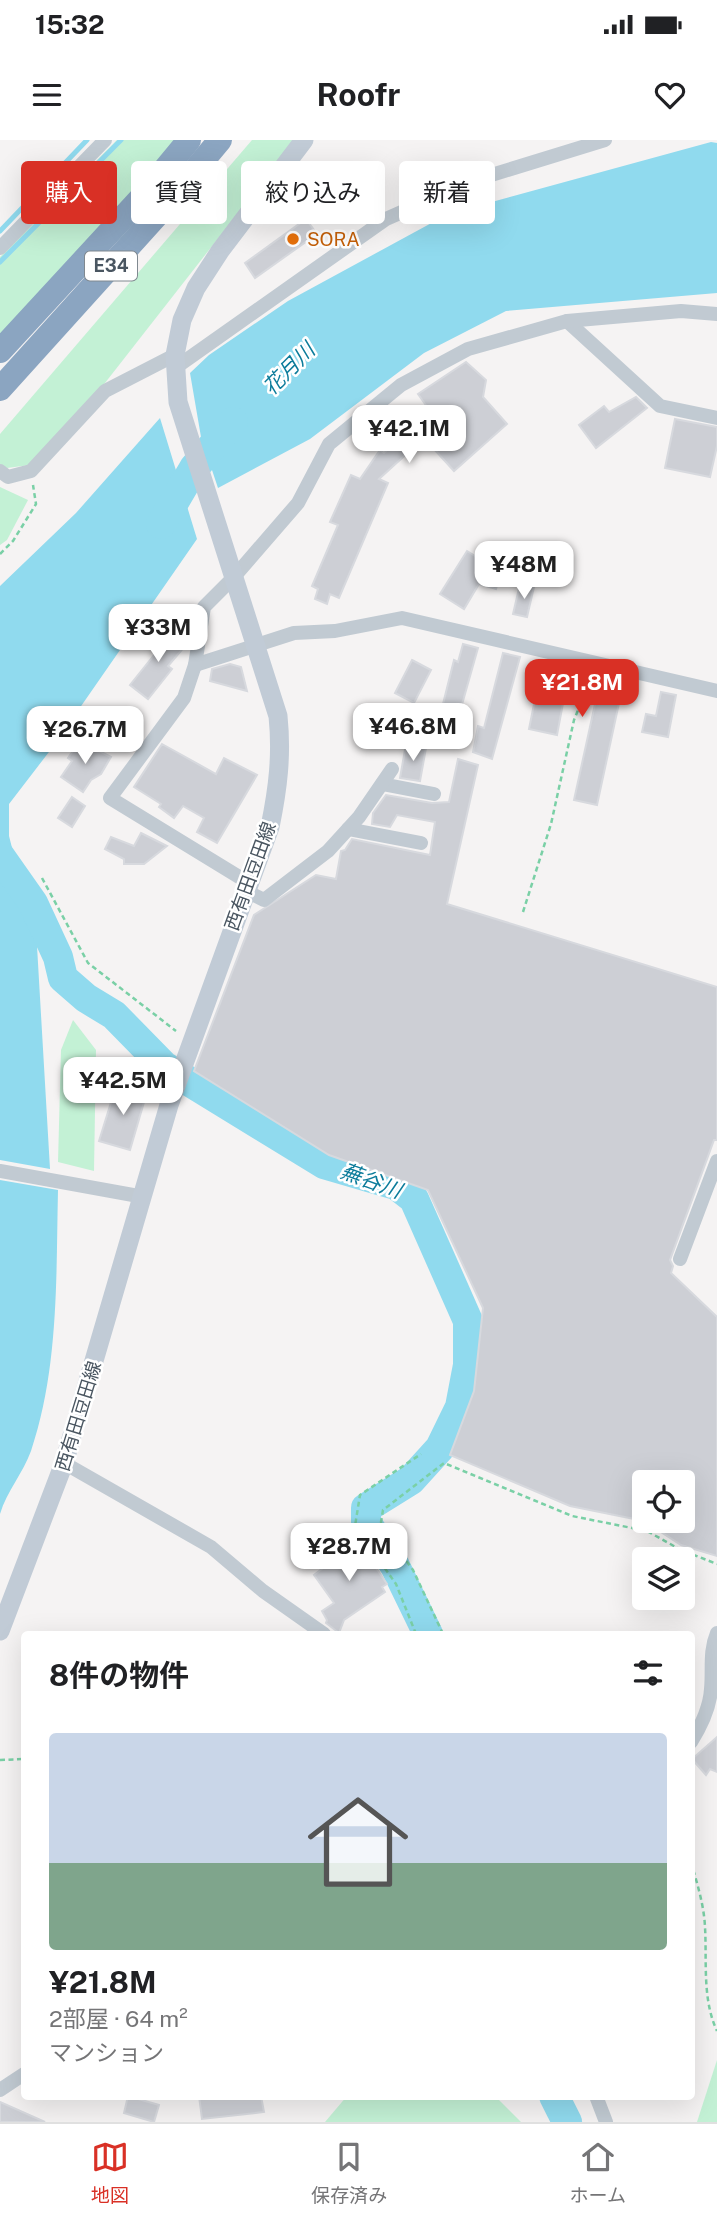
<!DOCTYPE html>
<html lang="ja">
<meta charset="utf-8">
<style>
:root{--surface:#fff;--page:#f2f2f2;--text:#202124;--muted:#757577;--line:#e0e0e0;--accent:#d93025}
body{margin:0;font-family:"Public Sans","Noto Sans JP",sans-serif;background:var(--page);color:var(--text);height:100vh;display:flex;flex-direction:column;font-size:26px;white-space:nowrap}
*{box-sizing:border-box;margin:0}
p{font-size:23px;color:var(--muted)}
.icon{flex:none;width:38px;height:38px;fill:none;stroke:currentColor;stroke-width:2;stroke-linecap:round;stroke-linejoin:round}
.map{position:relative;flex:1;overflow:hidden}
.details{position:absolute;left:21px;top:1491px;width:674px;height:469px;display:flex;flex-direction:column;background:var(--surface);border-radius:7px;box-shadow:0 7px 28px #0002}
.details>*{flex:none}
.hud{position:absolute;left:21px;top:21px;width:676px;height:63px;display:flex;gap:14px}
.controls{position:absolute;left:632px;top:1330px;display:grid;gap:14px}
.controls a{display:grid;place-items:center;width:63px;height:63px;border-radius:7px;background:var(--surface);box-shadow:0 7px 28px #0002;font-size:35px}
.price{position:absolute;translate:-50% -60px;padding:0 16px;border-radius:14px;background:#fff;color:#222;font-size:23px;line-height:46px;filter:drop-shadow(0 2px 4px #0008)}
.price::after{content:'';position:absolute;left:50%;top:42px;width:21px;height:16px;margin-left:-10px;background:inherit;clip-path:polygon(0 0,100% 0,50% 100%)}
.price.on{background:var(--accent);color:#fff}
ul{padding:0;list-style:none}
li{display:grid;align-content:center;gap:14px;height:371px;padding:0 28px}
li+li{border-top:2px solid var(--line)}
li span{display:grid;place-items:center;height:217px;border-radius:7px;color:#555}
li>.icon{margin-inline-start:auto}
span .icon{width:126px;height:126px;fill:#fffc;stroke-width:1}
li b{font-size:30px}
h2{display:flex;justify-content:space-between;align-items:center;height:84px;padding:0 28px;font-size:30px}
.tag{padding:0 24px;border-radius:7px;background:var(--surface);box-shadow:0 7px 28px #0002;font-size:24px;line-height:63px}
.tag.on{background:var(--accent);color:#fff}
.status{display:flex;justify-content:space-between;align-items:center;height:49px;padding:0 35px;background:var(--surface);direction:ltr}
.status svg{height:19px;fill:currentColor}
header{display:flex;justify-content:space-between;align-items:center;height:91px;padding:0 28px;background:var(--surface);font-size:32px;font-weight:700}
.tabs{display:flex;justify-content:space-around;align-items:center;height:98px;border-top:2px solid var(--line);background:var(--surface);font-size:19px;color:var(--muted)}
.tabs a{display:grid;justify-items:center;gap:4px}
.tabs .on{color:var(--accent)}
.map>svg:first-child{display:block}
.green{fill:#c3f1d5}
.water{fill:#90daee}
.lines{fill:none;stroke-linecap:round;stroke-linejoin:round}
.stream{stroke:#90daee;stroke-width:5}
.river{stroke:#90daee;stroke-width:30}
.building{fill:#cdcfd5;stroke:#d7d9de;stroke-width:2;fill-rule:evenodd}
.path{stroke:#7ad0a6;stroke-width:2.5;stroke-dasharray:5 3.5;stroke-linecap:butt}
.street{stroke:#c1cad2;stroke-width:14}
.secondary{stroke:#c1cbd6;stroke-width:19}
.highway{stroke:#8ba5c1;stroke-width:24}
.food-dot{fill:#e8710a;stroke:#fff;stroke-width:2.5}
.labels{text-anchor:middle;stroke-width:5;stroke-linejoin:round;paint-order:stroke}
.shield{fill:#fff;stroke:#808990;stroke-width:2}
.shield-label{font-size:18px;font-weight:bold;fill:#4a5661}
.food-label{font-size:19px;fill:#c56008;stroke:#fff;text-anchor:start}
.street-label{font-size:19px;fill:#4a5661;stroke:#fff}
.water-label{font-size:21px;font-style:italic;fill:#0c7c9b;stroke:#fff}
</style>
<div class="status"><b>15:32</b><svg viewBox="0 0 49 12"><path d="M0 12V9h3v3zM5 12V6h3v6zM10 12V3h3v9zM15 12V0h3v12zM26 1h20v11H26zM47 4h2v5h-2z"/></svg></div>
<header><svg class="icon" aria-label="menu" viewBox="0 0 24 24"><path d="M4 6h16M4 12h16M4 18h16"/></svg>Roofr<svg class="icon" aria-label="heart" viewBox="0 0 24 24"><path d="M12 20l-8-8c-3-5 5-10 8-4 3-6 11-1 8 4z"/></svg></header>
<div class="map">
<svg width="717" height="1982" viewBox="0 0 717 1982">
<rect width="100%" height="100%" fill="#f5f3f3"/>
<g class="green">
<path d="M117 0H183L0 207V117Z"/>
<path d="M252 0H295L105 243 30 325 7 328 0 324V294Z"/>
<path d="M0 347 28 360 7 400 0 405Z"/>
<path d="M73 880 96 910 94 1031 58 1022 61 910Z"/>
<path d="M717 1920V1982H697Z"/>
<path d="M347 1956 496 1957 521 1982H325Z"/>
</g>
<g class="water">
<path d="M711 2 717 3V153L506 171 424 213 310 299 218 348 201 297 190 233 209 215 288 161 448 74Z"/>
<path d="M160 278 197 399 52 608 9 664V696L37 806 50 1029 0 1020V446L76 373Z"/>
<path d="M0 1040 58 1050C56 1137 59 1228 31 1311 23 1333 7 1351 0 1374Z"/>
</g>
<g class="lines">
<g class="stream">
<path d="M0 91 87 0"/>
<path d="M0 122 121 0"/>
</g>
<g class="river">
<path d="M161 384 194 328 233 282"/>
<path d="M0 716 33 763 58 817 63 838 86 858 114 875 164 926 324 1024 396 1045 414 1059 468 1181V1225L460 1267 440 1308 411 1340 366 1368V1382L395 1426 428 1494"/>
<path d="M554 1956 567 1982"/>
</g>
</g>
<g class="building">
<path d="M306 79 317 94 255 138 245 123Z"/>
<path d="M466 222 486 240 483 257 507 284 454 331 424 298 379 339 388 343 339 458 330 454 327 464 315 459 318 449 312 446 338 385 330 382 351 335 360 339 380 310 384 313 430 271 418 254Z"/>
<path d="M636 257 647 268 596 308 579 285 604 266 609 272Z"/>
<path d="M675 279 717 287V306L710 337 665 328Z"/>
<path d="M467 411 501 432 496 449 479 444 464 469 440 454Z"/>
<path d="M520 444 534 447 527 477 513 474Z"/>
<path d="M165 488 185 506 168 526 172 529 148 559 130 545 158 510 151 504Z"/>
<path d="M463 504 478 508 461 568 443 564 454 520 458 522Z"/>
<path d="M503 513 520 517 492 619 473 612 478 586 484 588Z"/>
<path d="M412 520 431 530 414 563 395 553Z"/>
<path d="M230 524 241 527 247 551 210 541 212 529Z"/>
<path d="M558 524 624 540 597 665 574 660 595 564 564 558 557 595 529 589 539 539 555 542Z"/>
<path d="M661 552 676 555 668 597 642 592 646 574 656 576Z"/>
<path d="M80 601 111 617 101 634 91 640 83 652 61 637 72 621 68 618Z"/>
<path d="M162 604 216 634 224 618 257 635 217 703 197 692 204 678 183 666 174 678 159 667 161 664 134 647Z"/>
<path d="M406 604 426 608 420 641 400 638Z"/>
<path d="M458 619 478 625 447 764 717 847V1000H714L670 1120 673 1126 671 1133 717 1177V1416L681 1405 644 1381 570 1366 450 1315 474 1251 483 1168 428 1050 329 1015 194 931 254 775 316 735 336 739 341 711 345 710 352 699 430 715 435 682 397 675 390 687 372 684 373 673 386 655 432 663 449 662ZM644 1342H682V1381H644Z"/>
<path d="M72 657 85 666 72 687 58 678Z"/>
<path d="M141 693 167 706 144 724H124V719L105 709 111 697 134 706Z"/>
<path d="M117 943 147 952 130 1010 99 1001Z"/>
<path d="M355 1397 387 1444 382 1447 385 1452 344 1480 339 1493 326 1483 327 1480 322 1471 334 1463 314 1435 323 1428 322 1423Z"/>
<path d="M717 1597V1632L710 1629 706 1635 692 1619Z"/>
<path d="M128 1956 159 1965 154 1982 124 1973Z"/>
<path d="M199 1956H261L264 1972 202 1979Z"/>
<path d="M0 1962 45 1982H0Z"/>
</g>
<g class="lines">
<g class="path">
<path d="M0 414 13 401 36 364 33 345"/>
<path d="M42 738 88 823 176 891"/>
<path d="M523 772 551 684 574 580 591 538"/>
<path d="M416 1494 396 1444 355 1386 360 1355 421 1314"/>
<path d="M443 1494 413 1430 387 1395 381 1382 383 1370 444 1323 572 1376 647 1391 681 1410 717 1424"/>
<path d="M0 1620 24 1619"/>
<path d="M691 1722C697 1743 704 1765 705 1787 707 1821 702 1859 717 1891"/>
</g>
<g class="street">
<path d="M0 108 105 0"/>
<path d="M567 181 660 266 717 278"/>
<path d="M175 228 386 79 472 41 605 0"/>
<path d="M0 331 8 337 31 331 105 251 175 215"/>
<path d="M195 525 294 493 335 491 402 478 717 551"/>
<path d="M382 644 434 654"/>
<path d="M348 689 421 703"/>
<path d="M249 743 110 658 184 558 195 525 204 467 234 437 298 363 329 304 401 245 468 209 567 181 681 171 717 174"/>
<path d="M246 751 264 760 328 711 359 677 392 629"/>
<path d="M0 1031 144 1057"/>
<path d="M680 1119 717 1021"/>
<path d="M64 1323 211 1407 263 1451 324 1494"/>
<path d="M691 1602C701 1586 710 1567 711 1549 713 1529 709 1512 717 1493"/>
<path d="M0 1950 24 1934"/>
<path d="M596 1956 606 1982"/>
</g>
<path class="secondary" d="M0 1491 64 1323 169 965 270 687C278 648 282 615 278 576L178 262 175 215 182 180 196 148 220 111 304 0"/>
<g class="highway">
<path d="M0 211 142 57 189 0"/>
<path d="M0 249 159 73 220 0"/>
</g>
</g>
<circle class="food-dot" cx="293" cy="99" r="7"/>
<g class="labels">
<rect class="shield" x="85" y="111.5" width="52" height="29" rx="5"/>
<g class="shield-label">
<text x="111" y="132">E34</text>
</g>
<g class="food-label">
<text x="307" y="106">SORA</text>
</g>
<g class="street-label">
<text transform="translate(250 736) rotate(-70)" y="7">西有田豆田線</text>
<text transform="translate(78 1276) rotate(-73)" y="7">西有田豆田線</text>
</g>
<g class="water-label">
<text transform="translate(289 229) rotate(-45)" y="7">花月川</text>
<text transform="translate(371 1041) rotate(20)" y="7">蕪谷川</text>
</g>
</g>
</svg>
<div class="controls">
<a><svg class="icon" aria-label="locate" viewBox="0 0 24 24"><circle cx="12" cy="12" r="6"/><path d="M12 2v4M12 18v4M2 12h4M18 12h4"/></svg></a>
<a><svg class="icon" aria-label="layers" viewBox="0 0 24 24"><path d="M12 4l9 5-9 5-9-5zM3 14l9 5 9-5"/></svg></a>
</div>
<b class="price" style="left:409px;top:325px">¥42.1M</b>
<b class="price" style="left:524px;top:461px">¥48M</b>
<b class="price" style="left:158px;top:524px">¥33M</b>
<b class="price on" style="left:582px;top:579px">¥21.8M</b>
<b class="price" style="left:413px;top:623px">¥46.8M</b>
<b class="price" style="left:85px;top:626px">¥26.7M</b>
<b class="price" style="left:123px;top:977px">¥42.5M</b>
<b class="price" style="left:349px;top:1443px">¥28.7M</b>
<div class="hud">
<a class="tag on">購入</a>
<a class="tag">賃貸</a>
<a class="tag">絞り込み</a>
<a class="tag">新着</a>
</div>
<section class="details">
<h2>8件の物件<svg class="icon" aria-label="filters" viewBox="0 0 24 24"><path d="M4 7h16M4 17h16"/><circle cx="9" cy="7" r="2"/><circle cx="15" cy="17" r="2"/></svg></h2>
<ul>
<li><span style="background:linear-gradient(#c9d6e8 60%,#7fa58c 0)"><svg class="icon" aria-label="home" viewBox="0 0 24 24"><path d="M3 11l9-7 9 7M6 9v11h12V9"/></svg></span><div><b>¥21.8M</b><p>2部屋 · 64 m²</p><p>マンション</p></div></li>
</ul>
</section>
</div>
<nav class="tabs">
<a class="on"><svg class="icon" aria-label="map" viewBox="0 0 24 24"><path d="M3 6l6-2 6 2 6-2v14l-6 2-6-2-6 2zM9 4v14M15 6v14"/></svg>地図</a>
<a><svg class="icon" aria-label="saved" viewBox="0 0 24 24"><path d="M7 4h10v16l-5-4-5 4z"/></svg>保存済み</a>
<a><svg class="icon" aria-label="home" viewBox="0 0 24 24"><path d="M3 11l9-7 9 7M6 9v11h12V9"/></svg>ホーム</a>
</nav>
